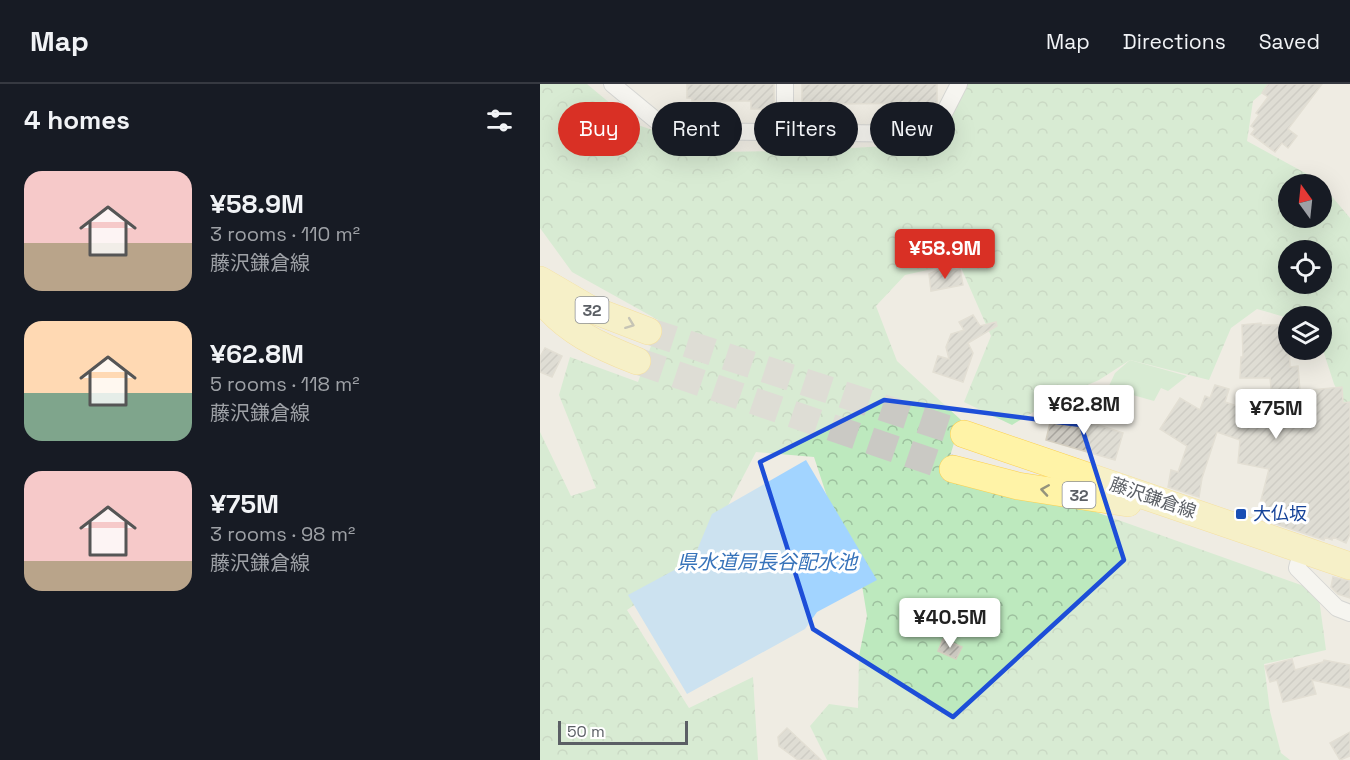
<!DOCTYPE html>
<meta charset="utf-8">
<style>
:root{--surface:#171b24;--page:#20242c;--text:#f1f3f6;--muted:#9ea1a6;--line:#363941;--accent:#d93025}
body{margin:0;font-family:"Space Grotesk","Noto Sans JP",sans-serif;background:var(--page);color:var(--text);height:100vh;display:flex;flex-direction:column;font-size:22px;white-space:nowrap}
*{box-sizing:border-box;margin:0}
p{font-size:20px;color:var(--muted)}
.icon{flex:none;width:33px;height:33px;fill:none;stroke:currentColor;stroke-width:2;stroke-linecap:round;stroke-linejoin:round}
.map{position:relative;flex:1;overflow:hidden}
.details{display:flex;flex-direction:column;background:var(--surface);width:540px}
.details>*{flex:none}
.hud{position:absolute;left:18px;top:18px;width:570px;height:54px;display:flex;gap:12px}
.needle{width:39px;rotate:345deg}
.fabs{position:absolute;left:738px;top:90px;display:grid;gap:12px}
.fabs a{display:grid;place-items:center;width:54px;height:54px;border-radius:50%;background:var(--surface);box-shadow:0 6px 24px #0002;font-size:30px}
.scale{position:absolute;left:18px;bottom:15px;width:130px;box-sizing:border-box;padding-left:6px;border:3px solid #5b5f65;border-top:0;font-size:16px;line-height:21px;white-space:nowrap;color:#5b5f65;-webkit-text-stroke:4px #fff;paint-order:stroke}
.price{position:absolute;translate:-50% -51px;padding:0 14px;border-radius:6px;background:#fff;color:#222;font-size:20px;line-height:39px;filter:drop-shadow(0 2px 3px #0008)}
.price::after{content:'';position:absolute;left:50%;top:36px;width:18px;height:14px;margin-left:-9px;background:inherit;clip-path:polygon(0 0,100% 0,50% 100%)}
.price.selected{background:var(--accent);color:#fff}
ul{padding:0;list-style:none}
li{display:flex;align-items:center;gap:18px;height:150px;padding:0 24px}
li span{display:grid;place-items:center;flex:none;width:168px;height:120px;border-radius:18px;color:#555}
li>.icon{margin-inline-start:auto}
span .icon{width:72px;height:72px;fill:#fffc;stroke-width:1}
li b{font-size:26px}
h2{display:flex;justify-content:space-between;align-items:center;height:72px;padding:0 24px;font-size:26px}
.tag{padding:0 21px;border-radius:27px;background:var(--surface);box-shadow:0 6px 24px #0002;font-size:21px;line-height:54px}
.tag.selected{background:var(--accent);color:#fff}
header{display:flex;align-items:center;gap:36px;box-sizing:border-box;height:84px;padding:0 30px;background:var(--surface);border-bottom:2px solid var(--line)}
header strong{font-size:28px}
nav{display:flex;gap:33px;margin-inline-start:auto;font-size:21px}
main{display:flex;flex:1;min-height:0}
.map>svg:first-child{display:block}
.green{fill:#bde9be}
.forest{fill:url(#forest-crowns);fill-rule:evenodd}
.water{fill:#a2d4ff}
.building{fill:url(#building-hatch);stroke:#d4cec0;stroke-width:1.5}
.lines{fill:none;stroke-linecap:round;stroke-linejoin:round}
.primary-tunnel{stroke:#cac9c4;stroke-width:27;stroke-dasharray:27 14;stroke-linecap:butt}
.street-casing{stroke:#b8bbc0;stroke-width:18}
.primary-casing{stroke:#fdd04e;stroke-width:28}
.street{stroke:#fff;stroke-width:16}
.primary{stroke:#fff3a7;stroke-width:27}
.oneway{stroke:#94937c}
.marked{fill:none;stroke:#1d4ed8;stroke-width:4.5;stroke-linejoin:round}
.transit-dot{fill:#1a4fb4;stroke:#fff;stroke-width:2}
.labels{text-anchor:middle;stroke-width:6;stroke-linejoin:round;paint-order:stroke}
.shield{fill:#fff;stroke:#8c8f93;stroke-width:1.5}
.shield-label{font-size:16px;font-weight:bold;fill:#5b5f65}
.street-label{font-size:18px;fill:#5b5f65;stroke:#fff}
.transit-label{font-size:18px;fill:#164399;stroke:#fff;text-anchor:start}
.water-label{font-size:20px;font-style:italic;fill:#3773ba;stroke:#fff}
</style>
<header>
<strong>Map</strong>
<nav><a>Map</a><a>Directions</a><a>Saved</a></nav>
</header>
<main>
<section class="details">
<h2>4 homes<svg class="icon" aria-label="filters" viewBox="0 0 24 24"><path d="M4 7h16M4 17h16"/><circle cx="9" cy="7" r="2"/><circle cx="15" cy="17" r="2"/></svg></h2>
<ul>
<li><span style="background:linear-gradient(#f6c9c9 60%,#b9a48a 0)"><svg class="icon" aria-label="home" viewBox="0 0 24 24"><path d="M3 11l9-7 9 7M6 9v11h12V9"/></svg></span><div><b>¥58.9M</b><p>3 rooms · 110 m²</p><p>藤沢鎌倉線</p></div></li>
<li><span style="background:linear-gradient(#ffd9b3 60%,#7fa58c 0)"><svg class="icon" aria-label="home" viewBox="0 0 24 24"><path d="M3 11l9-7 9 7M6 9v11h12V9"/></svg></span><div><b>¥62.8M</b><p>5 rooms · 118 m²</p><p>藤沢鎌倉線</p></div></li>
<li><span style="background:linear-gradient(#f6c9c9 75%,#b9a48a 0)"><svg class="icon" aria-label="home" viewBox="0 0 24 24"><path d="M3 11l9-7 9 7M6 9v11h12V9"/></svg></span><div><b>¥75M</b><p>3 rooms · 98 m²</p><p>藤沢鎌倉線</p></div></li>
</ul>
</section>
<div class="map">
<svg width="810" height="676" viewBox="0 0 810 676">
<defs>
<pattern id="forest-crowns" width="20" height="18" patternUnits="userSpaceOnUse" patternTransform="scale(1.5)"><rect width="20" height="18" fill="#bde9be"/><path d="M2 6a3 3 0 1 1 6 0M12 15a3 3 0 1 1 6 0" fill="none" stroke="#9dc09e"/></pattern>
<pattern id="building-hatch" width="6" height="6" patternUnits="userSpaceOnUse" patternTransform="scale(1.5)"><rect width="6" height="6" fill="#ccc9c1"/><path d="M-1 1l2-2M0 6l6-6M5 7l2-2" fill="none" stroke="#a9a6a0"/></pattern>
</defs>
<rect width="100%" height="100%" fill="#efece3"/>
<path class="green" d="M590 276 647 292 628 307 621 304 614 317 568 304 575 289Z"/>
<path class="forest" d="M0 0H47L95 40 177 68 252 67 368 61 403 46 428 0H733L713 17 707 57 778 96 810 134V331L794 300 782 263V232H748V234L717 225 691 244 669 296 590 276 559 296 515 315 472 341 424 318 451 252 419 179 365 191 336 222 357 277 421 336 404 392 553 427 778 507 786 566 724 580 730 627 741 669 750 676H287L270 642 289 620 318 624 319 572 327 532 320 489 302 458 274 373 216 368 159 477 87 526 149 624 213 593 218 676H0V348L31 412 56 404 19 311 30 273 98 298 120 237 32 188 0 144ZM748 100H782V134H748ZM748 166H782V200H748Z"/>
<path class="water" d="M266 376 337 496 277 528 265 545 147 610 88 511 153 476 172 430Z"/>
<g class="building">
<path d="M147 0H234V25H211V17H152V14H147Z"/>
<path d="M262 0H397V19L290 20V18H262Z"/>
<path d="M728 0H782L748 45 757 52 748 64 742 59 735 68 711 50 715 45 711 42 719 31 716 29 728 13 722 9Z"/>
<path d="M400 185 403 188 420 185 423 201 391 207 389 190Z"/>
<path d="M433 231 440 242 456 238 457 242 428 259 433 269 423 298 393 288 398 272 409 275 406 263 411 250 424 246 419 238Z"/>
<path d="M721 239V241H748L750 283 758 282 760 307 802 303 803 319 810 318V450L806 459 793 453 792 456 785 453 784 456 721 435 725 416H721L729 385 698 379 700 356 677 348 662 394 659 413 628 403 631 386 638 388 647 362 620 345 640 314 660 326 665 312 670 314 675 301 689 305 685 318 709 326 733 323 730 294H700L701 273H703L702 241Z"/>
<path d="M5 264 22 272 12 293 0 288V273Z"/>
<path d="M513 326 583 349 575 376 506 356Z"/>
<path d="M793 493 810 497V514L798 510 791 503Z"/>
<path d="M403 555 422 563 416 575 398 567Z"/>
<path d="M752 575 755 586 783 578 784 576 810 581V604L772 596 776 610 743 618 737 596 730 598 725 582Z"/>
<path d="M247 644 281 676H258L239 662 238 653Z"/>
<path d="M810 648V672L800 676 790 659Z"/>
</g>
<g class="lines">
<g class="primary-tunnel">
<path d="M108 247 424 350"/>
<path d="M97 277 413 385"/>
</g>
<g class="street-casing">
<g id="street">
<path d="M72 0 118 38 138 47 381 50 396 45 419 0"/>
<path d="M245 48V0"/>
<path d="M762 466 757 484 797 524 810 529"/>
</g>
</g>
<g class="primary-casing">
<g id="primary">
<path d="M0 196 48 224 108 247"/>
<path d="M0 213C23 246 61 263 97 277"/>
<path d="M424 350 810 482"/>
<path d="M413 385 478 402 588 419"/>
</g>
</g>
<use href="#street" class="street"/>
<use href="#primary" class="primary"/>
</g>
<defs><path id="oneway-chevron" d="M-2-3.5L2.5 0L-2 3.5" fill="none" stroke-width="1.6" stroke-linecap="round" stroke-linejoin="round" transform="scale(1.5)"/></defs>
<g class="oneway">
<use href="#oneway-chevron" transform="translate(90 240) rotate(21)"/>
<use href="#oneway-chevron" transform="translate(505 406) rotate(-171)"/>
</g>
<path d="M0 0H810V676H0ZM344 316 541 341 584 476 413 633 273 545 220 378Z" fill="#efece3" fill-opacity=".55" fill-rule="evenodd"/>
<path class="marked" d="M344 316 541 341 584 476 413 633 273 545 220 378Z"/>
<rect class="transit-dot" x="695" y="424" width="12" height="12" rx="3"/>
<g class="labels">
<g class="shield">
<rect x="35.5" y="213" width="33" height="26" rx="4.5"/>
<rect x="522.5" y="398" width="33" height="26" rx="4.5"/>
</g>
<g class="shield-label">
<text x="52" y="232">32</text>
<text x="539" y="417">32</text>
</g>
<g class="street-label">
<text transform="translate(613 414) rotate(19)" y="6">藤沢鎌倉線</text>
</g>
<g class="transit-label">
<text x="713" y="436">大仏坂</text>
</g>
<g class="water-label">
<text x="227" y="485">県水道局長谷配水池</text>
</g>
</g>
</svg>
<div class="fabs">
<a><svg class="needle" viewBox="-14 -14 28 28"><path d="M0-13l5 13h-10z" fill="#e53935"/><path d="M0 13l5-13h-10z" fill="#9ea1a6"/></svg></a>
<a><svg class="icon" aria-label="locate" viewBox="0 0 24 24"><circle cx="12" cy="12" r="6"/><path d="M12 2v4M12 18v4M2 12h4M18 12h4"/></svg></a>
<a><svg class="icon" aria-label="layers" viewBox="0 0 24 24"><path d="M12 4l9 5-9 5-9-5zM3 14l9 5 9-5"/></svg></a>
</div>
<div class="scale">50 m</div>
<b class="price selected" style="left:405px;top:196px">¥58.9M</b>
<b class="price" style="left:544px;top:352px">¥62.8M</b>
<b class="price" style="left:736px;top:356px">¥75M</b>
<b class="price" style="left:410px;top:565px">¥40.5M</b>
<div class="hud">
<a class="tag selected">Buy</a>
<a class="tag">Rent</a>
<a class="tag">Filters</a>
<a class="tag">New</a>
</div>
</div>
</main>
